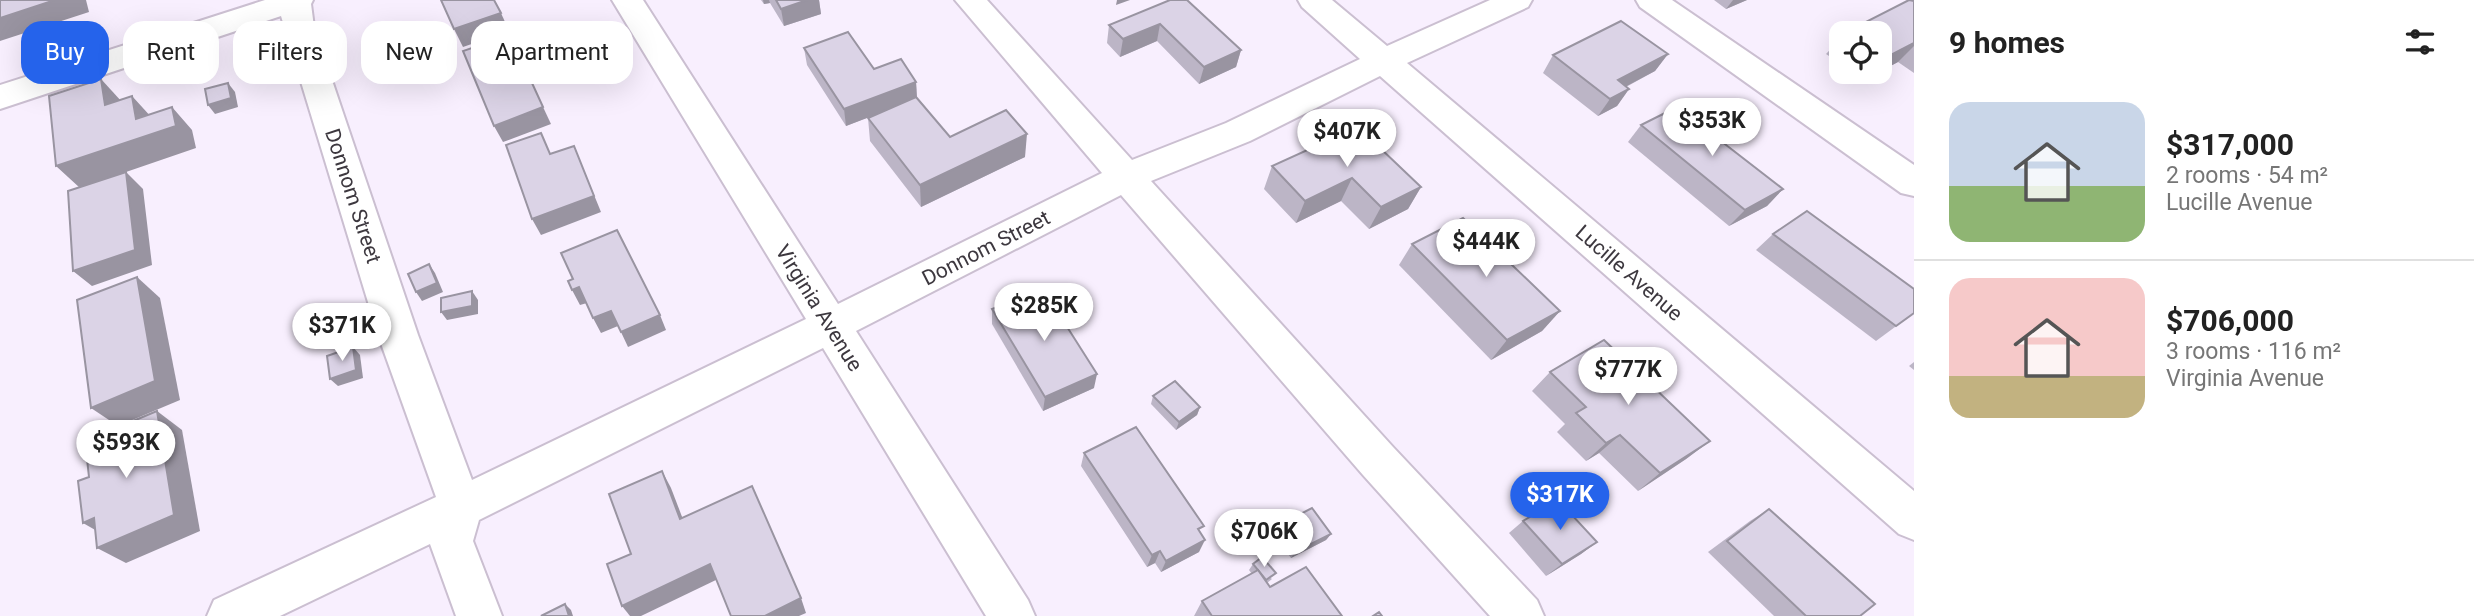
<!DOCTYPE html>
<meta charset="utf-8">
<style>
:root{--surface:#fff;--page:#f6f6f6;--text:#222;--muted:#767676;--line:#e0e0e0;--accent:#2563eb}
body{margin:0;font-family:Roboto,sans-serif;background:var(--page);color:var(--text);height:100vh;display:flex;flex-direction:column;font-size:26px;white-space:nowrap}
*{box-sizing:border-box;margin:0}
p{font-size:23px;color:var(--muted)}
.icon{flex:none;width:38px;height:38px;fill:none;stroke:currentColor;stroke-width:2;stroke-linecap:round;stroke-linejoin:round}
.map{position:relative;flex:1;overflow:hidden}
.details{display:flex;flex-direction:column;background:var(--surface);width:560px}
.details>*{flex:none}
.banner{position:absolute;left:21px;top:21px;width:665px;height:63px;display:flex;gap:14px}
.controls{position:absolute;left:1829px;top:21px;display:grid;gap:14px}
.controls a{display:grid;place-items:center;width:63px;height:63px;border-radius:14px;background:var(--surface);box-shadow:0 7px 28px #0002;font-size:35px}
.price{position:absolute;translate:-50% -60px;padding:0 16px;border-radius:24px;background:#fff;color:#222;font-size:23px;line-height:46px;filter:drop-shadow(0 2px 4px #0008)}
.price::after{content:'';position:absolute;left:50%;top:42px;width:21px;height:16px;margin-left:-10px;background:inherit;clip-path:polygon(0 0,100% 0,50% 100%)}
.price.selected{background:var(--accent);color:#fff}
ul{padding:0;list-style:none}
li{display:flex;align-items:center;gap:21px;height:175px;padding:0 35px}
li+li{border-top:2px solid var(--line)}
li span{display:grid;place-items:center;flex:none;width:196px;height:140px;border-radius:21px;color:#555}
li>.icon{margin-inline-start:auto}
span .icon{width:84px;height:84px;fill:#fffc;stroke-width:1}
li b{font-size:30px}
h2{display:flex;justify-content:space-between;align-items:center;height:84px;padding:0 35px;font-size:30px}
.chip{padding:0 24px;border-radius:21px;background:var(--surface);box-shadow:0 7px 28px #0002;font-size:24px;line-height:63px}
.chip.selected{background:var(--accent);color:#fff}
main{display:flex;flex:1;min-height:0}
.map>svg:first-child{display:block}
.lines{fill:none;stroke-linecap:round;stroke-linejoin:round}
.minor-casing{stroke:#cbbfd1;stroke-width:4}
.minor{fill:#fff;fill-rule:evenodd}
.wall{fill:#bcb5c6}
.shaded-wall{fill:#9994a1}
.building{fill:#dbd3e6;stroke:#9994a1;stroke-width:2}
.labels{text-anchor:middle;stroke-width:5;stroke-linejoin:round;paint-order:stroke}
.street-label{font-size:21px;fill:#3d383f;stroke:#fff}
</style>
<main>
<div class="map">
<svg width="1914" height="616" viewBox="0 0 1914 616">
<rect width="100%" height="100%" fill="#f8effe"/>
<g class="lines">
<g class="minor-casing">
<g id="minor">
<path d="M265 0H313L311 4 314 27 418 335 472 480 806 319 612 0H643L838 304 1102 173 955 0H987L1132 160 1226 123 1360 59 1302 7 1298 0H1332L1387 46 1490 0H1532L1528 7 1407 63 1914 491V540L1899 534 1380 76 1250 141 1151 181 1393 447 1537 600 1544 616H1490L1363 475 1121 195 856 331 1028 600 1035 616H986L823 348 479 520 473 541 502 616H456L430 544 280 616H207L214 600 436 497 378 335 281 16 0 109V85Z"/>
<path d="M1636 0H1672L1914 165V196L1901 193 1640 7Z"/>
</g>
</g>
<use href="#minor" class="minor"/>
</g>
<g class="wall">
<path d="M761 0H819L821 14 784 26 770 3 764 4Z"/>
<path d="M1170 0 1241 50 1236 67 1199 84 1157 41 1120 57 1107 43 1109 25Z"/>
<path d="M1714 0H1747L1726 9Z"/>
<path d="M1914 1V73L1898 62 1864 80 1852 72H1880V33H1846L1848 31Z"/>
<path d="M1841 38V64L1826 54Z"/>
<path d="M804 48 916 82 917 98 950 137 1025 157 921 207 870 141 868 118 879 113 846 126 807 65Z"/>
<path d="M1668 54 1655 71 1626 87 1629 89 1617 106 1598 116 1543 73 1553 55Z"/>
<path d="M1641 125 1783 189 1767 206 1729 226 1628 142Z"/>
<path d="M1272 166 1421 187 1408 209 1369 229 1341 201 1296 223 1264 189Z"/>
<path d="M1773 234 1914 313 1876 341 1756 250Z"/>
<path d="M1412 244 1560 311 1542 331 1491 360 1399 265Z"/>
<path d="M992 309 1094 388 1043 411 992 324Z"/>
<path d="M1914 362V370L1909 366Z"/>
<path d="M1550 372 1710 441 1686 459 1638 491 1599 453 1586 461 1557 432 1565 424 1532 391Z"/>
<path d="M1153 396 1200 407 1197 415 1176 430 1151 404Z"/>
<path d="M1084 453 1201 533 1199 552 1161 572 1155 563 1147 567 1081 466Z"/>
<path d="M1769 509 1860 616H1774L1708 552 1750 521Z"/>
<path d="M1523 521 1597 542 1581 554 1546 576 1509 533Z"/>
<path d="M1277 526 1331 534 1326 540 1291 558 1273 533Z"/>
<path d="M1253 564 1272 579 1267 583 1270 587 1342 616H1194L1202 601 1252 574 1249 570Z"/>
</g>
<g class="shaded-wall">
<path d="M55 0H86L89 12 0 41V18Z"/>
<path d="M763 0H769L770 3 764 4Z"/>
<path d="M807 0H819L821 14 784 26 781 9Z"/>
<path d="M1117 0H1130L1116 5Z"/>
<path d="M1733 0H1747L1726 9Z"/>
<path d="M501 13 509 31 463 47 454 29Z"/>
<path d="M1160 24 1157 41 1120 57 1123 39Z"/>
<path d="M1914 43V46L1898 62 1864 80 1872 72H1880V64L1887 57Z"/>
<path d="M1241 50 1236 67 1199 84 1204 67Z"/>
<path d="M1668 54 1655 71 1606 97 1618 80Z"/>
<path d="M101 79 122 102 105 105Z"/>
<path d="M916 82 917 99 846 126 844 109Z"/>
<path d="M228 83 235 92 238 107 215 114 208 105Z"/>
<path d="M1629 89 1617 106 1598 116 1610 99Z"/>
<path d="M132 96 153 119 172 107 192 130 196 148 126 172 143 189 152 265 92 286 73 271 80 188 56 166 136 119Z"/>
<path d="M543 107 551 124 503 142 494 126Z"/>
<path d="M1027 134 1025 157 921 207 920 185Z"/>
<path d="M574 146 601 212 541 235 532 219Z"/>
<path d="M1352 178 1341 201 1296 223 1305 201Z"/>
<path d="M1421 187 1408 209 1369 229 1381 207Z"/>
<path d="M1783 189 1767 206 1729 226 1745 210Z"/>
<path d="M429 264 435 273 443 292 422 301 416 292Z"/>
<path d="M137 277 160 298 180 400 118 426 91 408Z"/>
<path d="M579 287 587 303 580 305 572 290Z"/>
<path d="M472 291 478 300V314L447 320 441 312Z"/>
<path d="M611 311 618 326 601 333 593 318Z"/>
<path d="M1560 311 1542 331 1491 360 1507 340Z"/>
<path d="M660 315 666 330 628 347 621 332Z"/>
<path d="M353 347 360 355 363 378 338 386 330 379Z"/>
<path d="M1097 374 1094 388 1043 411 1045 397Z"/>
<path d="M1200 407 1197 415 1176 430 1179 422Z"/>
<path d="M157 411 182 430 200 531 126 563 97 548Z"/>
<path d="M1620 435 1599 453 1586 461 1606 443Z"/>
<path d="M1710 441 1686 459 1638 491 1660 473Z"/>
<path d="M662 471 671 488 689 535 680 519Z"/>
<path d="M94 518 111 539 83 523Z"/>
<path d="M1331 534 1326 540 1291 558 1295 552Z"/>
<path d="M1205 540 1199 552 1161 572 1166 561Z"/>
<path d="M1597 542 1581 554 1546 576 1562 564Z"/>
<path d="M1160 551 1155 563 1147 567 1152 555Z"/>
<path d="M710 564 718 579 641 616H630L622 606Z"/>
<path d="M801 598 806 613 799 616H765Z"/>
<path d="M565 604 571 610 573 616H569Z"/>
</g>
<g class="building">
<path d="M0 0H55L0 18Z"/>
<path d="M441 0H494L501 13 454 29Z"/>
<path d="M776 0H807L781 9Z"/>
<path d="M1170 0H1187L1241 50 1204 67 1160 24 1123 39 1109 25Z"/>
<path d="M1909 0 1914 1V43L1887 57 1880 52V33H1851L1848 31Z"/>
<path d="M1621 21 1668 54 1618 80 1629 89 1610 99 1553 55Z"/>
<path d="M848 32 874 69 901 59 916 82 844 109 804 48Z"/>
<path d="M510 35 543 107 494 126 463 51Z"/>
<path d="M101 79 105 105 132 96 136 119 172 107 176 126 56 166 49 96Z"/>
<path d="M228 83 231 98 208 105 205 89Z"/>
<path d="M916 97 950 137 1006 110 1027 134 920 185 868 118Z"/>
<path d="M1677 107 1783 189 1745 210 1641 125Z"/>
<path d="M1358 127 1421 187 1381 207 1352 178 1305 201 1272 166Z"/>
<path d="M541 133 550 154 574 146 594 196 532 219 506 145Z"/>
<path d="M126 172 135 250 73 271 68 191Z"/>
<path d="M1807 211 1914 289V313L1896 326 1773 234Z"/>
<path d="M1463 218 1560 311 1507 340 1412 244Z"/>
<path d="M617 230 660 315 621 332 611 311 593 318 579 287 572 290 568 281 573 279 561 253Z"/>
<path d="M429 264 437 283 416 292 408 274Z"/>
<path d="M137 277 155 381 91 408 77 300Z"/>
<path d="M1043 289 1097 374 1045 397 992 309Z"/>
<path d="M472 291V306L441 312V298Z"/>
<path d="M1604 340 1710 441 1660 473 1620 435 1606 443 1576 413 1586 407 1550 372Z"/>
<path d="M353 347 356 370 330 379 327 356Z"/>
<path d="M1175 381 1200 407 1179 422 1153 396Z"/>
<path d="M157 411 174 515 97 548 94 518 83 523 78 481 89 477 85 441Z"/>
<path d="M1136 427 1204 526 1198 529 1205 540 1166 561 1160 551 1152 555 1084 453Z"/>
<path d="M662 471 680 519 752 486 801 598 765 616H731L710 564 622 606 607 564 631 554 609 494Z"/>
<path d="M1558 500 1597 542 1562 564 1523 521Z"/>
<path d="M1312 508 1331 534 1295 552 1277 526Z"/>
<path d="M1769 509 1875 604 1860 616H1806L1727 541Z"/>
<path d="M1262 557 1276 573 1266 580 1253 564Z"/>
<path d="M1306 567 1342 616H1212L1202 601 1258 570 1270 587Z"/>
<path d="M565 604 569 616H541Z"/>
<path d="M1379 612 1382 616H1373Z"/>
</g>
<g class="labels">
<g class="street-label">
<text transform="translate(353 196) rotate(72)" y="7">Donnom Street</text>
<text transform="translate(986 248) rotate(-27)" y="7">Donnom Street</text>
<text transform="translate(1629 273) rotate(41)" y="7">Lucille Avenue</text>
<text transform="translate(819 308) rotate(58)" y="7">Virginia Avenue</text>
</g>
</g>
</svg>
<div class="controls">
<a><svg class="icon" aria-label="locate" viewBox="0 0 24 24"><circle cx="12" cy="12" r="6"/><path d="M12 2v4M12 18v4M2 12h4M18 12h4"/></svg></a>
</div>
<b class="price" style="left:1712px;top:158px">$353K</b>
<b class="price" style="left:1347px;top:169px">$407K</b>
<b class="price" style="left:1486px;top:279px">$444K</b>
<b class="price" style="left:1044px;top:343px">$285K</b>
<b class="price" style="left:342px;top:363px">$371K</b>
<b class="price" style="left:1628px;top:407px">$777K</b>
<b class="price" style="left:126px;top:480px">$593K</b>
<b class="price selected" style="left:1560px;top:532px">$317K</b>
<b class="price" style="left:1264px;top:569px">$706K</b>
<div class="banner">
<a class="chip selected">Buy</a>
<a class="chip">Rent</a>
<a class="chip">Filters</a>
<a class="chip">New</a>
<a class="chip">Apartment</a>
</div>
</div>
<section class="details">
<h2>9 homes<svg class="icon" aria-label="filters" viewBox="0 0 24 24"><path d="M4 7h16M4 17h16"/><circle cx="9" cy="7" r="2"/><circle cx="15" cy="17" r="2"/></svg></h2>
<ul>
<li><span style="background:linear-gradient(#c9d6e8 60%,#8fb573 0)"><svg class="icon" aria-label="home" viewBox="0 0 24 24"><path d="M3 11l9-7 9 7M6 9v11h12V9"/></svg></span><div><b>$317,000</b><p>2 rooms · 54 m²</p><p>Lucille Avenue</p></div></li>
<li><span style="background:linear-gradient(#f6c9c9 70%,#c2b280 0)"><svg class="icon" aria-label="home" viewBox="0 0 24 24"><path d="M3 11l9-7 9 7M6 9v11h12V9"/></svg></span><div><b>$706,000</b><p>3 rooms · 116 m²</p><p>Virginia Avenue</p></div></li>
</ul>
</section>
</main>
